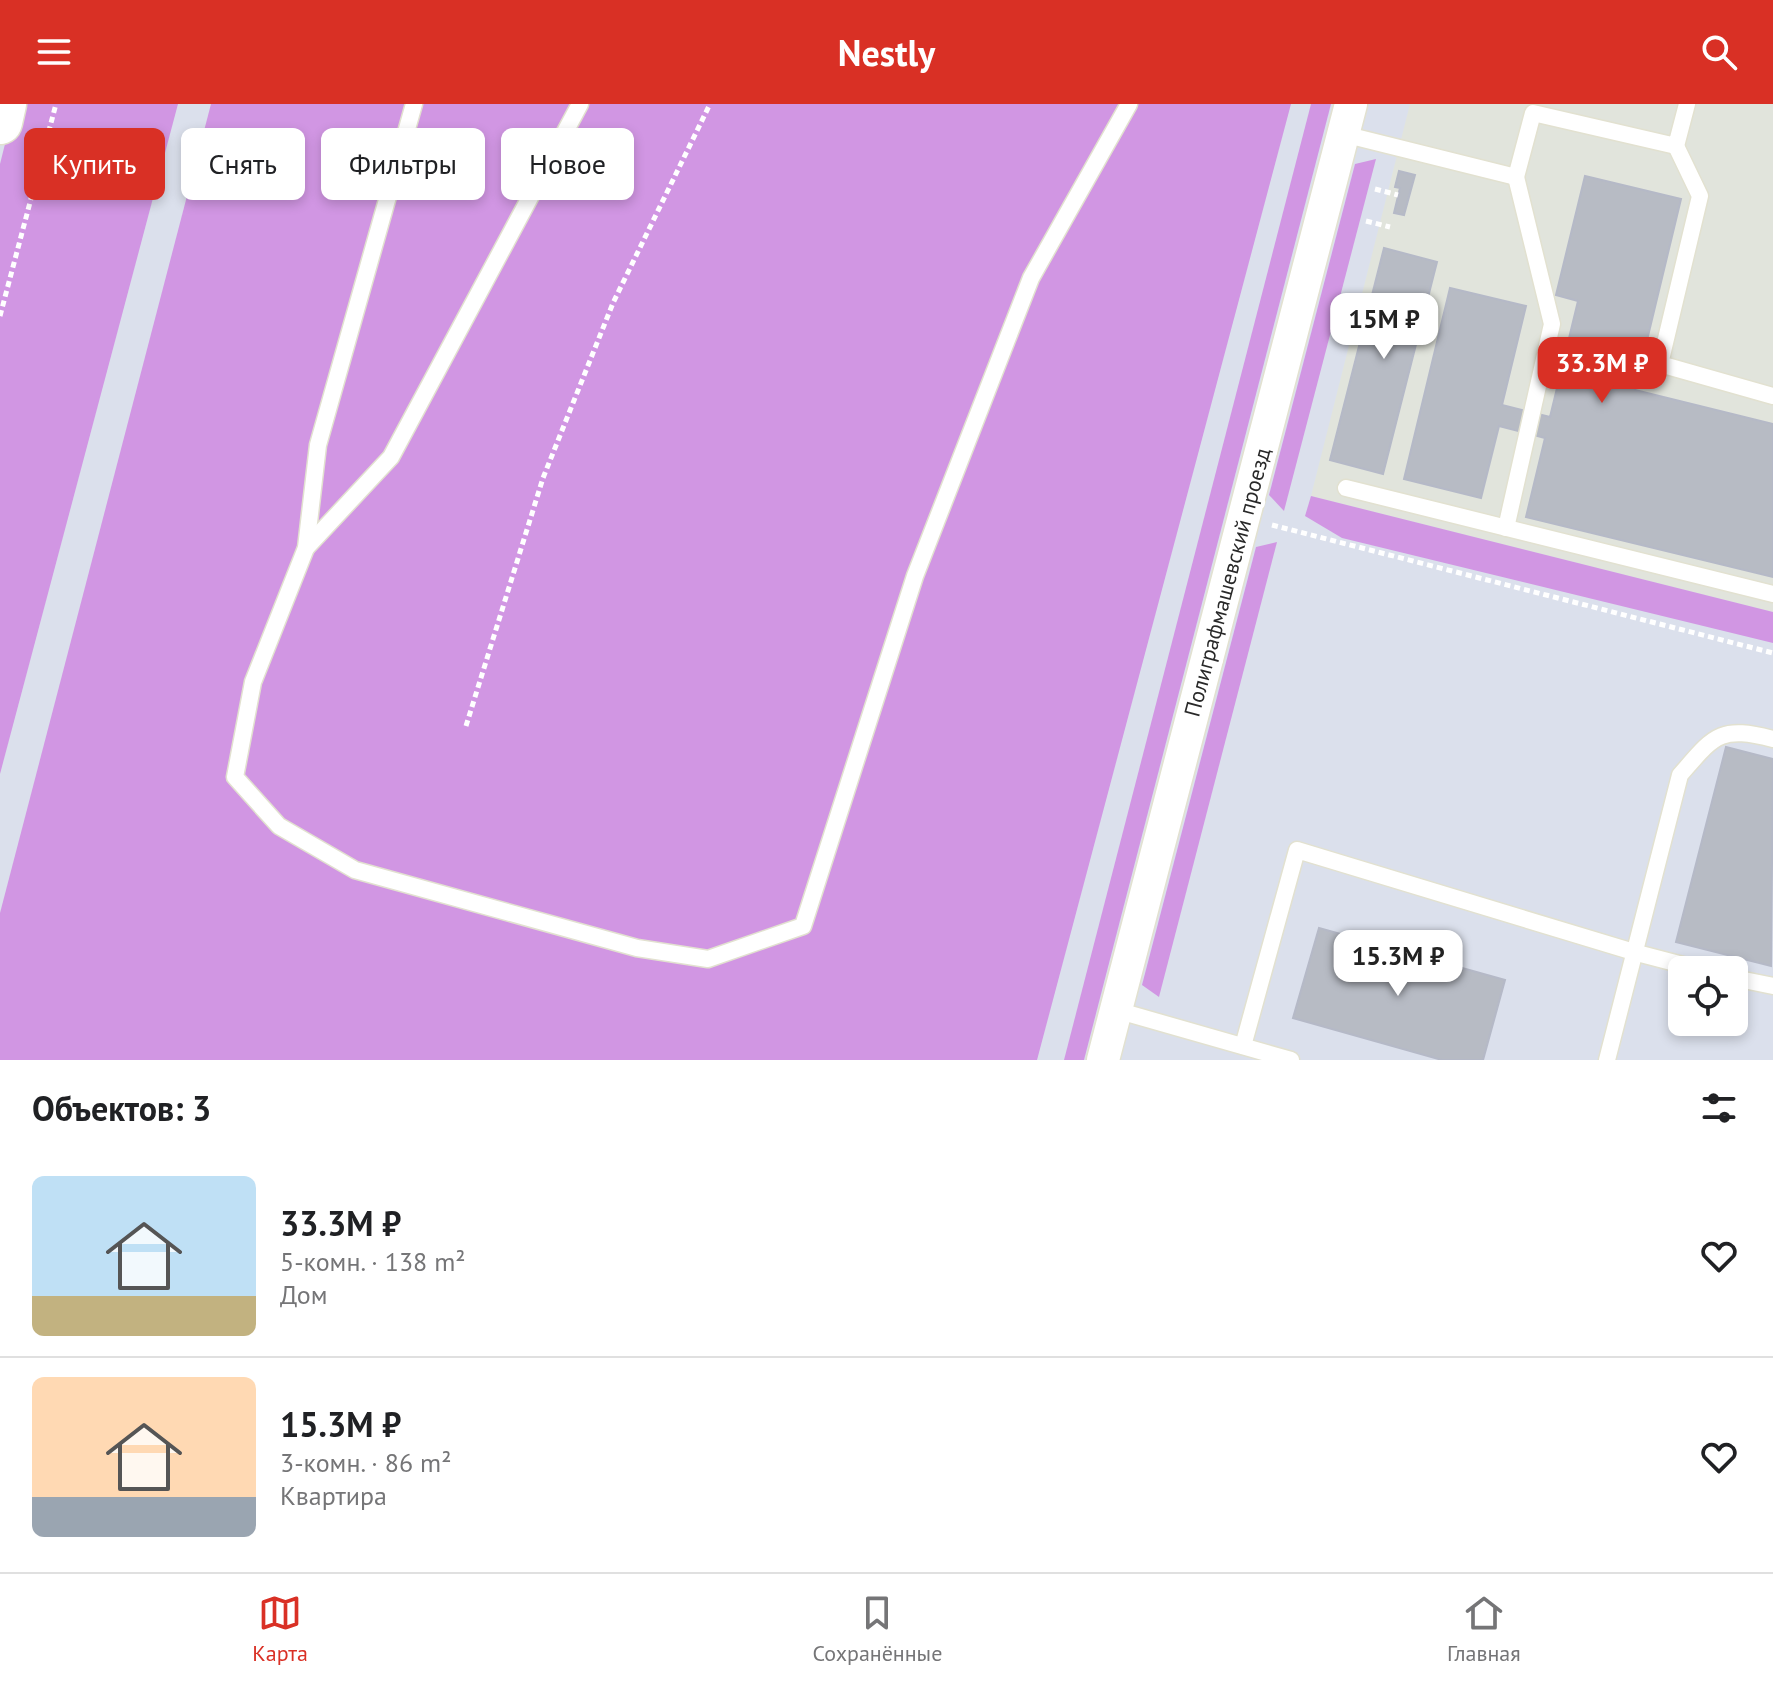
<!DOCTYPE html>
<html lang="ru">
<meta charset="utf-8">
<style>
:root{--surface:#fff;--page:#f6f6f6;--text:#202124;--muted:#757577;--line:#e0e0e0;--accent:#d93025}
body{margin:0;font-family:"PT Sans",sans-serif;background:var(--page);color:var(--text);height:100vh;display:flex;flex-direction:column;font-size:30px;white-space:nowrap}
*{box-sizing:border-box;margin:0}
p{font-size:26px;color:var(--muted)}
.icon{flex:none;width:44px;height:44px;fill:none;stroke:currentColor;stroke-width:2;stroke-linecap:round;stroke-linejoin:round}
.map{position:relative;height:956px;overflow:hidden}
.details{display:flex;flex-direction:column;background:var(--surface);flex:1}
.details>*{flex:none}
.hud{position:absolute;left:24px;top:24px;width:800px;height:72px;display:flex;gap:16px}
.controls{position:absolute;left:1668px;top:852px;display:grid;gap:16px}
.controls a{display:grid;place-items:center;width:80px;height:80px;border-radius:12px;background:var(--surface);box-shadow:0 4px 12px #0003;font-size:40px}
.price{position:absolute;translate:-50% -68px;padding:0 18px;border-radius:16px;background:#fff;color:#222;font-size:26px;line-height:52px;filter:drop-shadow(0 2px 4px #0008)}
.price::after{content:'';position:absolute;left:50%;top:48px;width:24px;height:18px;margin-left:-12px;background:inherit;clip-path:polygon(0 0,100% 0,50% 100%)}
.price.selected{background:var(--accent);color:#fff}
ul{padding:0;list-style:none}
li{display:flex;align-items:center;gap:24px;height:200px;padding:0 32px}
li+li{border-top:2px solid var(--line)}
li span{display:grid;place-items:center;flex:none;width:224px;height:160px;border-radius:12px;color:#555}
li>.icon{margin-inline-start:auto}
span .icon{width:96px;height:96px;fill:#fffc;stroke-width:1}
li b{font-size:34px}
h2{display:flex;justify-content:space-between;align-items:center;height:96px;padding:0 32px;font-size:34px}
.pill{padding:0 28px;border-radius:12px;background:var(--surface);box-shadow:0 4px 12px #0003;font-size:28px;line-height:72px}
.pill.selected{background:var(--accent);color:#fff}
header{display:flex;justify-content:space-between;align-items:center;height:104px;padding:0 32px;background:var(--accent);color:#fff;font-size:36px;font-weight:600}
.dock{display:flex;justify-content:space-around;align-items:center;height:112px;border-top:2px solid var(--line);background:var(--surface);font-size:22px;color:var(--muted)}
.dock a{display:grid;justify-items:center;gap:4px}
.dock .selected{color:var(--accent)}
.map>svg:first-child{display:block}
.industrial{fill:#e1e4dc}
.green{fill:#d196e3}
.building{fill:#b7bbc4;stroke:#b5b9c7;stroke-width:2}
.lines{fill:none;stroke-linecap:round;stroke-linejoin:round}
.lane-casing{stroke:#e2e1d0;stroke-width:19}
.street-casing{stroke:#e2e1d0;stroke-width:35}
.secondary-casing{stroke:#e2e1d0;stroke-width:47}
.path{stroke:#fff;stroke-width:5;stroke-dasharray:6 4;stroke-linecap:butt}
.lane{stroke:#fff;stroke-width:16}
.street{stroke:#fff;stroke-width:32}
.secondary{stroke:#fff;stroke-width:44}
.labels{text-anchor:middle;stroke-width:8;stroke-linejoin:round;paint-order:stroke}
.street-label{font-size:22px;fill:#292929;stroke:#fff}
</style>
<header><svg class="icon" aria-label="menu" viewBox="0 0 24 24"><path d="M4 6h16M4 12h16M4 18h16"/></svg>Nestly<svg class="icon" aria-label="search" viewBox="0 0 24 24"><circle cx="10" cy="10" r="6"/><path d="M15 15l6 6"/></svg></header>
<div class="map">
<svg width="1773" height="956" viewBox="0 0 1773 956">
<rect width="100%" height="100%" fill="#dbe0ec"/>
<path class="industrial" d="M1410 0H1773V508L1311 392Z"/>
<g class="green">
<path d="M15 0H178L0 670V60Z"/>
<path d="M211 0H1291L1037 956H0V809Z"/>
<path d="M1311 0H1331L1084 956H1064Z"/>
<path d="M1376 55 1284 407 1269 391 1355 60Z"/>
<path d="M1311 392 1773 508V539L1342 434 1305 412Z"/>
<path d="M1277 438 1159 893 1142 881 1256 443Z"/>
</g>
<g class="building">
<path d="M1399 67 1415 71 1404 111 1394 109 1400 84 1395 83Z"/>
<path d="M1585 72 1681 95 1635 286 1773 320V473L1526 413 1545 334 1499 322 1481 394 1404 375 1450 184 1526 202 1502 301 1550 313 1578 197 1556 191Z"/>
<path d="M1384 144 1437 158 1383 370 1330 356Z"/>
<path d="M1726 643 1773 655 1771 862 1676 838Z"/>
<path d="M1319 824 1505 876 1483 956H1442L1293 914Z"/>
</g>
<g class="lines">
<g class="lane-casing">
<g id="lane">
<path d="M414 0 318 341 306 444 253 578 235 673 279 722 355 766 637 844 708 855 803 822 915 472 1031 174 1129 0"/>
<path d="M1343 30 1516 73 1533 9 1676 42 1687 0"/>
<path d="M1676 42 1700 92 1660 260 1773 292"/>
<path d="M1346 384 1773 490"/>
<path d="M1506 424 1552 220 1516 73"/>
<path d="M306 444 391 353 580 0"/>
<path d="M1734 874 1773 882"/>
<path d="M1116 906 1291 956"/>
<path d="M1243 942 1297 746 1637 849 1702 866"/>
<path d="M1607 956 1680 671C1714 632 1719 621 1773 635"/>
</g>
</g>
<g class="street-casing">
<path id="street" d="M1103 956 1351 0"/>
</g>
<g class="secondary-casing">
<path id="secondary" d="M0 18 4 0"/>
</g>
<g class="path">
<path d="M1375 85 1398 91"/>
<path d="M1366 117 1390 123"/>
<path d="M0 212 56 0"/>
<path d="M1272 421 1773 549"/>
<path d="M466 622 543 374 613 199 710 0"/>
</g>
<use href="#lane" class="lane"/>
<use href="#street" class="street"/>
<use href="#secondary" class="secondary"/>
</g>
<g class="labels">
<g class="street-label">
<text transform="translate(1227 478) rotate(-75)" y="8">Полиграфмашевский проезд</text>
</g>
</g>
</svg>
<div class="controls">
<a><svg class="icon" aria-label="locate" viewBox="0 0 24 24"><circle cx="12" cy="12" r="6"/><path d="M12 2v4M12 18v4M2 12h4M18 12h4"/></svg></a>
</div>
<b class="price" style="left:1384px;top:257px">15M ₽</b>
<b class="price selected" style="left:1602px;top:301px">33.3M ₽</b>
<b class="price" style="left:1398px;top:894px">15.3M ₽</b>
<div class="hud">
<a class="pill selected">Купить</a>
<a class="pill">Снять</a>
<a class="pill">Фильтры</a>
<a class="pill">Новое</a>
</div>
</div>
<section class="details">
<h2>Объектов: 3<svg class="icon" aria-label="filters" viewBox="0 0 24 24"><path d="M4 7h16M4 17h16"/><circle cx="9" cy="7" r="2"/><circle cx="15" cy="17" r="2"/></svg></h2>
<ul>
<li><span style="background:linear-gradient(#bfe0f5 75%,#c2b280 0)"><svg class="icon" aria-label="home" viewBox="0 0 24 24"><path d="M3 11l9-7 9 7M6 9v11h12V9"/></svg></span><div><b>33.3M ₽</b><p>5-комн. · 138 m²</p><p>Дом</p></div><svg class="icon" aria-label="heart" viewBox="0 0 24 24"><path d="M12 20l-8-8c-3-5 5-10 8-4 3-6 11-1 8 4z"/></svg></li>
<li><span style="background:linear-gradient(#ffd9b3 75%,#9aa5b1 0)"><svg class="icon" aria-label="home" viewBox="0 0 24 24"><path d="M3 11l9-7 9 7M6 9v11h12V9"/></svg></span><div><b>15.3M ₽</b><p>3-комн. · 86 m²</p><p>Квартира</p></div><svg class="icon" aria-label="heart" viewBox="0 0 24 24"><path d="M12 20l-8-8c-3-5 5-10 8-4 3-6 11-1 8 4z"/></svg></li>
</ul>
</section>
<nav class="dock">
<a class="selected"><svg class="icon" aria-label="map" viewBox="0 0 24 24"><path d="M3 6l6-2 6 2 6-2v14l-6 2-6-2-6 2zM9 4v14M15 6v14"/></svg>Карта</a>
<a><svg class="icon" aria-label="saved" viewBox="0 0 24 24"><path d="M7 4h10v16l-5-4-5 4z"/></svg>Сохранённые</a>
<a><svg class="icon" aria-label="home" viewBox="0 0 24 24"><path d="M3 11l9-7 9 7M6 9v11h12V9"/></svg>Главная</a>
</nav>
